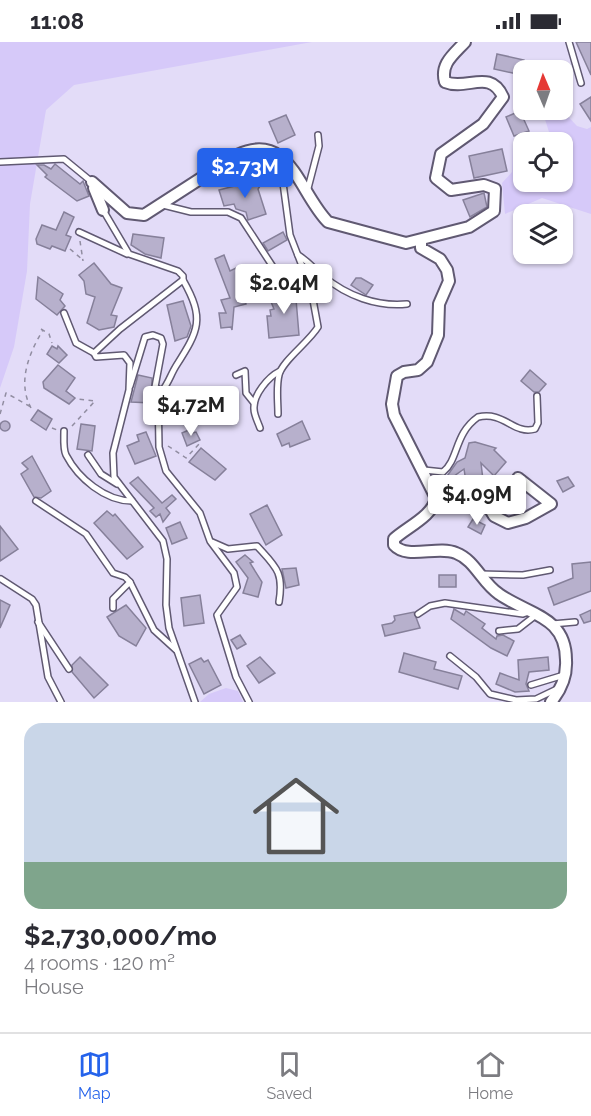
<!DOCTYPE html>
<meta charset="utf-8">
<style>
:root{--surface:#fff;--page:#f7f7f7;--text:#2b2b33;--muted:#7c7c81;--line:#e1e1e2;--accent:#2563eb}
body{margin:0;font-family:Raleway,sans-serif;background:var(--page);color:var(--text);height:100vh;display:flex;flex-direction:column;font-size:22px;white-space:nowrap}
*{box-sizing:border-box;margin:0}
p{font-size:20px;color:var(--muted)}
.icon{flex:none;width:33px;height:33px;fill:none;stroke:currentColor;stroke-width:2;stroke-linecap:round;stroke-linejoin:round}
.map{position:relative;height:660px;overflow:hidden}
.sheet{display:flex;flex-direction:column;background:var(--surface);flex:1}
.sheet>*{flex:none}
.needle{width:39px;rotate:358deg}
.controls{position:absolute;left:513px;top:18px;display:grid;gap:12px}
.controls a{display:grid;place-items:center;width:60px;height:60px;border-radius:12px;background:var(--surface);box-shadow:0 2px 4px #0004;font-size:30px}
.price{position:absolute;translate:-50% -51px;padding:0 14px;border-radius:6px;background:#fff;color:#222;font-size:20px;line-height:39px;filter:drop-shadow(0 2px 3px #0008)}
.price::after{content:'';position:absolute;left:50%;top:36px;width:18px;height:14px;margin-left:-9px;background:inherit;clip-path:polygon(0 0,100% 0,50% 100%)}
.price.active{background:var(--accent);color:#fff}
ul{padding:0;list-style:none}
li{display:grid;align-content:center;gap:12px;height:318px;padding:0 24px}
li span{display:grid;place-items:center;height:186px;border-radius:18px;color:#555}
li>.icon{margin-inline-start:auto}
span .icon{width:108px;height:108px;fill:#fffc;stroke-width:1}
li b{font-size:26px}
.status{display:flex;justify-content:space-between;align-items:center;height:42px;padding:0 30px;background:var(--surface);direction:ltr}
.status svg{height:16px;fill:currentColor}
.tabs{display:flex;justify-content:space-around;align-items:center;height:84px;border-top:2px solid var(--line);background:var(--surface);font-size:16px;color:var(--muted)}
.tabs a{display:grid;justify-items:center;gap:3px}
.tabs .active{color:var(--accent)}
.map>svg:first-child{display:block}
.green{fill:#d6c9f9}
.building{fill:#b7b0cc;stroke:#86809a;stroke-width:1.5}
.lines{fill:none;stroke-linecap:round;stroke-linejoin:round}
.lane-casing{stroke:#605972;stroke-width:8}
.street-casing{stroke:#605972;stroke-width:14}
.path{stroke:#918da1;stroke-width:1.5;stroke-dasharray:4.5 4.5;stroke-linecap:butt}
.lane{stroke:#fff;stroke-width:5}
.street{stroke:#fff;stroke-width:10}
</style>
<div class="status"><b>11:08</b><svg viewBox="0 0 49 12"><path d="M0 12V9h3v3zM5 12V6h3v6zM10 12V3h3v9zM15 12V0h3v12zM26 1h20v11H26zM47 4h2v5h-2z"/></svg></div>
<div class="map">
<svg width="591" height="660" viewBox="0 0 591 660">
<rect width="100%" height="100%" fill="#e3dcf8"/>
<g class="green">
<path d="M0 0H312L74 43 46 68 30 162 27 229 14 305 0 346Z"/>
<path d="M542 68H562L577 84 587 87 591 85V172L542 156 505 172 502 141 512 130 513 103H519L523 108 524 140H562V100H531L535 97 544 96 549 90Z"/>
<path d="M226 646 238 649 243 660H200L209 652Z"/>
</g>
<g class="building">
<path d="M576 0H591V33Z"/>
<path d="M497 12 524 18 522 33 494 27Z"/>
<path d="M591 55V79L580 62Z"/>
<path d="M520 69 529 89 514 94 506 75Z"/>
<path d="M286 73 295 93 278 101 269 80Z"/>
<path d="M502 107 507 129 474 136 469 114Z"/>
<path d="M55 122 80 142 83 139 89 154 77 159 45 135 47 133 37 123H44L51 127Z"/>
<path d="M245 136 260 144 258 147 266 172 248 178 246 170 236 167 234 162 224 164 219 148 242 142Z"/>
<path d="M484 151 487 165 470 175 463 158Z"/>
<path d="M64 170 74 175 66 193 71 195 65 209 52 204 50 207 37 202 36 197 42 183 56 188Z"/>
<path d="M283 190 287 198 268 209 263 201Z"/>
<path d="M133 192 164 196 161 216 145 212 131 203Z"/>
<path d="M224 213 230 229 236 226 246 262 234 265 232 288 231 285 221 286 219 271H226L221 258 230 256 215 217Z"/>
<path d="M94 221 111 242 122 246 111 273 117 274 114 285 99 288 87 281 95 255 86 252 84 239 79 233Z"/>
<path d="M38 235 63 252 60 258 65 264 57 273 36 257Z"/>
<path d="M356 236H361L373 243 366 253 351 243Z"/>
<path d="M295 245 299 293 269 296 267 274H271L270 268 274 267 269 255 276 250 283 253 286 248Z"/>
<path d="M183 259 191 284 187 295 175 299 167 263Z"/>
<path d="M52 304 57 307 58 304 67 313 59 321 47 312Z"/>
<path d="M58 323 75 336 66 349 75 356 69 362 44 346 43 340Z"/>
<path d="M530 328 546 342 539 350H534L521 339Z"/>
<path d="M138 333 152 336 151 361 131 360Z"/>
<path d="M38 368 52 377 46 388 31 378Z"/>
<path d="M302 379 310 397 290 405 289 401 282 404 277 392Z"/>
<circle cx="5" cy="384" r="5"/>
<path d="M81 382 95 384 92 409 77 407Z"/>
<path d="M191 387 192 391 196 390 200 398 187 404 182 391Z"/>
<path d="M146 390 156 414 135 422 127 404 139 399 137 393Z"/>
<path d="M475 400 496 406 494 408 506 420 494 434 481 421 483 438 476 440 478 446H467L464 427 447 439 445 437 457 420 465 416 469 401Z"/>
<path d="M201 406 226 427 215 438 189 420Z"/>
<path d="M32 414 51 449 41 456 34 455 21 432 28 427 22 421Z"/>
<path d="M138 435 162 461 172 453 176 457 166 466 170 471 163 480 160 472 156 475 150 469 154 466 130 441Z"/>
<path d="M568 435 574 444 563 450 557 439Z"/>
<path d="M511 438 518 446 510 457 502 448Z"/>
<path d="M267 463 282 493 266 503 250 472Z"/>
<path d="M107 469 113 474 115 472 143 505 127 517 94 481Z"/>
<path d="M473 477 485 483 481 492 468 485Z"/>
<path d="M180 480 187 496 172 502 166 486Z"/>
<path d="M0 484 18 507 0 519Z"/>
<path d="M245 513 253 520 250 521 262 540 258 555 243 551 248 536 236 520Z"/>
<path d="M591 520V549L554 563 548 546 573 536 572 522Z"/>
<path d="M296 526 299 543 286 546 282 527Z"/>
<rect x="439" y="533" width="17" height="12"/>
<path d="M200 553 204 581 184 584 181 556Z"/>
<path d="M0 558 10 563 0 586Z"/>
<path d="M126 563 146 586 136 604 119 594 107 575Z"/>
<path d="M454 567 464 573 466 569 485 582 482 586 496 597 497 594 503 593 514 599 507 614 491 606 451 577Z"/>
<path d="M591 568V579L584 581 580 573Z"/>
<path d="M414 570 420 586 385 594 382 583 392 581 395 578 394 574Z"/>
<path d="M240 593 246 602 237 607 231 598Z"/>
<path d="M404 611 436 620 434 627 462 634 458 647 399 630Z"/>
<path d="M80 615 108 643 94 656 72 630V623Z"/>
<path d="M260 615 275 631 259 641 247 624Z"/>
<path d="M548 615 549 628 529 630 526 642 529 649 515 650 496 642 500 631 519 638 518 618Z"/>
<path d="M201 616 204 620 208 618 221 643 204 652 189 622Z"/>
</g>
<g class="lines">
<g class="lane-casing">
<g id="lane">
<path d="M569 0 581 41"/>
<path d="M274 112 283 141 290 193 311 247 318 285C308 301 282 319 279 333 276 345 278 360 278 372"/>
<path d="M0 120 64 117 92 140"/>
<path d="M307 150 319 104 318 93"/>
<path d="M163 163 191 170H228L241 176 275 228 281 249"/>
<path d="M103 168 129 212 178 229 183 234V238L120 287 94 311 96 315 124 313 130 321 129 348 113 411 114 435 163 499 167 517 166 563 169 586 195 660"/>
<path d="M79 190 127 212"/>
<path d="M298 213C308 219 314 227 323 234 347 254 377 265 407 262"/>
<path d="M64 271 76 301 94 311"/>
<path d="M236 333 245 329 246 351 254 361"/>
<path d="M130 344 145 295 153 293 161 296 163 302 155 345 162 349C168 342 171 332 176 324 199 288 205 277 183 238"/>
<path d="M158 348 159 405 166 429 200 471 210 499 234 531 237 545 217 573 236 635 249 660"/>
<path d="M260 386C258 380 254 373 254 367 253 353 268 335 280 329"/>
<path d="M64 389C64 396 63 407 66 413 78 436 105 459 132 459"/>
<path d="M88 413 101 432 117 442"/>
<path d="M424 428 443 430C459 417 454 392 478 375 505 369 513 393 535 387L538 381 537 354"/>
<path d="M36 459 86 492 113 531 125 535 130 540"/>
<path d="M212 500 228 507 257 504C276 525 284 530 279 560"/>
<path d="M480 532 523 533 550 528"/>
<path d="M1 537 32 557 36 563 48 635 61 660"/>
<path d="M113 566V557L130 540 154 588 176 608"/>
<path d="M418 572 430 564 445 561 523 572 529 570"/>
<path d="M38 580 69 627"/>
<path d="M552 582 575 580"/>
<path d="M499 589 518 587 536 573"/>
<path d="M450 614 476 635 490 652 516 658 536 657 559 646"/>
<path d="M531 643 564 633"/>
</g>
</g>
<g class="street-casing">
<g id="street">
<path d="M92 140 127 171 144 173 237 113C290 88 299 151 328 180L406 201 469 185 494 169 495 147 484 143 451 148 436 136 441 112 483 82 503 55C490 26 467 49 445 40 440 22 453 13 465 0"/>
<path d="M94 146 103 168"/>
<path d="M421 198V206L440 217 447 228 449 239 439 262 438 293 427 320 418 328 404 330 397 334 392 362 394 373 436 456C433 474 407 485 394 497V503C407 518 438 503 456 511 475 518 482 541 499 552 529 573 566 574 566 618 567 634 561 648 551 660"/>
<path d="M436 452 482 454 494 474 508 481 526 476 551 462 518 436"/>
</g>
</g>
<g class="path">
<path d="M80 199 83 219"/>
<path d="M70 207 83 218"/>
<path d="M41 287 49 292 52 301"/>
<path d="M31 366C17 340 29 311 43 288"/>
<path d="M0 372 6 351 31 365"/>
<path d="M72 384 95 359 77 357"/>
<path d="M52 386 57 388"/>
<path d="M168 404 186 416 199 402"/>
</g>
<use href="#lane" class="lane"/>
<use href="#street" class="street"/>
</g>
</svg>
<div class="controls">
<a><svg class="needle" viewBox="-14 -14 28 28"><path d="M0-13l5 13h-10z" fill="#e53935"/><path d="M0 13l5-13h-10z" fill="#7c7c81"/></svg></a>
<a><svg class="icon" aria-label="locate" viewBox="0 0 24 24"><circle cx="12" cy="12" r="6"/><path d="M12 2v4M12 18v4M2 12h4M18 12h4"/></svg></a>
<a><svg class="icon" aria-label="layers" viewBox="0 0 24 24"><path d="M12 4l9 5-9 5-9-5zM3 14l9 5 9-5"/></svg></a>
</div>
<b class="price active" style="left:245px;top:157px">$2.73M</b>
<b class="price" style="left:284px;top:273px">$2.04M</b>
<b class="price" style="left:191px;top:395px">$4.72M</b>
<b class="price" style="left:477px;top:484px">$4.09M</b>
</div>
<section class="sheet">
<ul>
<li><span style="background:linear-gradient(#c9d6e8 75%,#7fa58c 0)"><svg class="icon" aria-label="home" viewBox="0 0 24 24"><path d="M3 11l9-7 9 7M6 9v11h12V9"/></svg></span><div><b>$2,730,000/mo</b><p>4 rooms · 120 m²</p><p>House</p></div></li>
</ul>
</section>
<nav class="tabs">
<a class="active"><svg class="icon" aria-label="map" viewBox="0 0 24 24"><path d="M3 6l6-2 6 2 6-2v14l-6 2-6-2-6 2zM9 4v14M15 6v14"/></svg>Map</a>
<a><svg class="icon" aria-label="saved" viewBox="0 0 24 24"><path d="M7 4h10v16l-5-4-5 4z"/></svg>Saved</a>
<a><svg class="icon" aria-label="home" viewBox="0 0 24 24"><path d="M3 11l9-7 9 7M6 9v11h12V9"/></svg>Home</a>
</nav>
